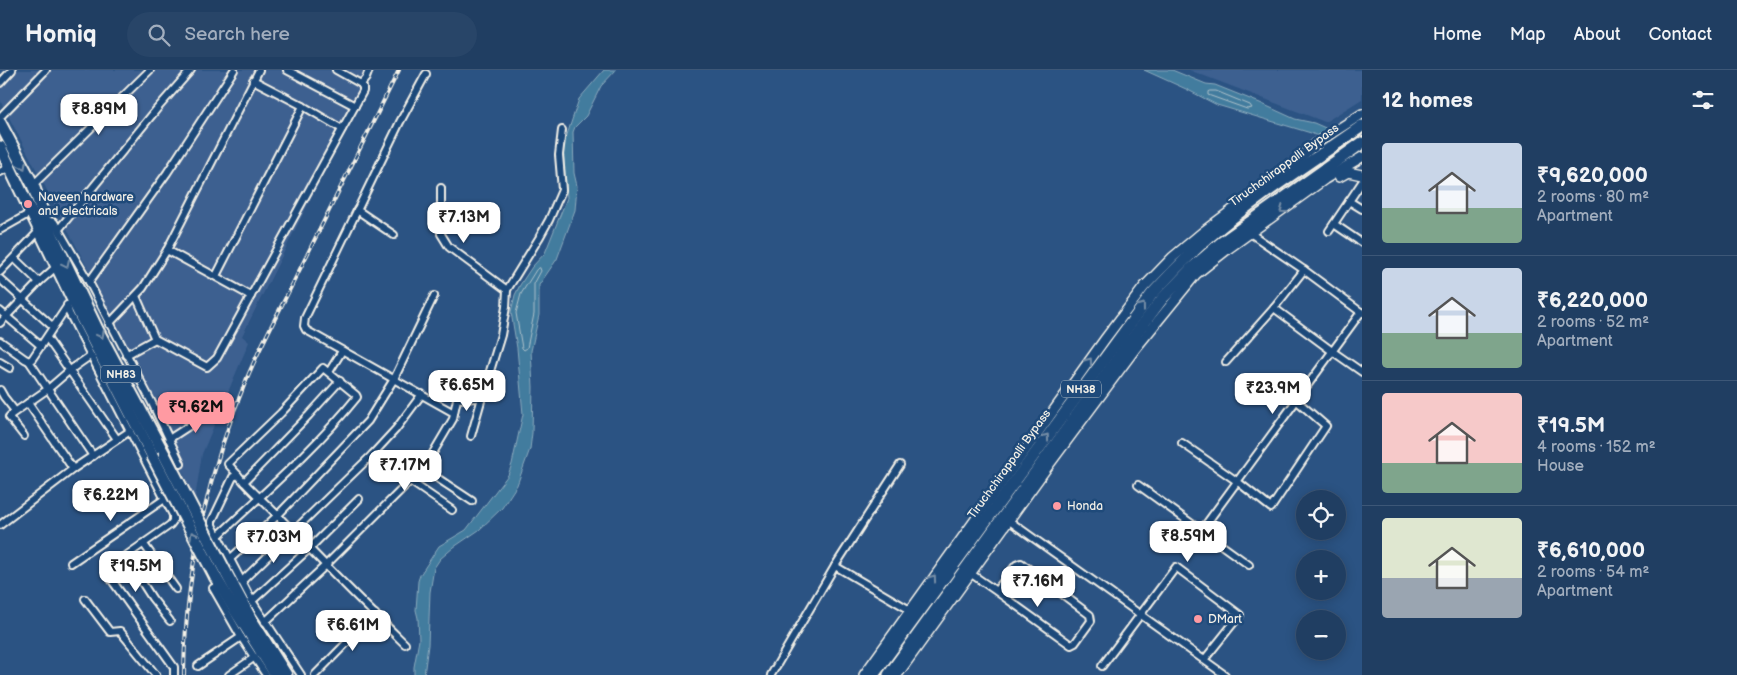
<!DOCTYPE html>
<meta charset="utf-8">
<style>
:root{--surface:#203e62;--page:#284568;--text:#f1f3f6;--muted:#a2aebe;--line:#3d5777;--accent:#ff9aa2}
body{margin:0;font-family:"Balsamiq Sans",sans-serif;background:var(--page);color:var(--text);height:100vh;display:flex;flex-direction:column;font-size:19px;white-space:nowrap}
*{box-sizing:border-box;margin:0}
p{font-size:16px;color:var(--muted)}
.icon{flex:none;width:28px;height:28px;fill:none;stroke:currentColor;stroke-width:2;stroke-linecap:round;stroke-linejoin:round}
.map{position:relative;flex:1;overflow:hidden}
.panel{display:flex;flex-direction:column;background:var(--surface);width:375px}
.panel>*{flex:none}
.fabs{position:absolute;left:1296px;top:420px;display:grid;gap:10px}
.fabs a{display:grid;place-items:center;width:50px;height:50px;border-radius:50%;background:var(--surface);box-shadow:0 2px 12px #0003,0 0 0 1px var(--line);font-size:25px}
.price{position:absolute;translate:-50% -42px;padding:0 11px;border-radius:10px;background:#fff;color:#222;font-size:16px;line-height:32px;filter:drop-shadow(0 1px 2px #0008)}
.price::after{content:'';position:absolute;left:50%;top:30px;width:15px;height:11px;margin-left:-8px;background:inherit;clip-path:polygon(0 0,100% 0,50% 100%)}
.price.current{background:var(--accent);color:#111}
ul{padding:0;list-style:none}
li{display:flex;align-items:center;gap:15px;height:125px;padding:0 20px}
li+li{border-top:1px solid var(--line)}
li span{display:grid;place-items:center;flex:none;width:140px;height:100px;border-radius:5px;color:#555}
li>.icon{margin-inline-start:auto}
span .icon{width:60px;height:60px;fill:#fffc;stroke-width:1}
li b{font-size:21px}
h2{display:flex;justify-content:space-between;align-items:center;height:60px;padding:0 20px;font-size:21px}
header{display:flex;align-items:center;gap:30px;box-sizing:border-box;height:70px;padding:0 25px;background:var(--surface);border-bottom:1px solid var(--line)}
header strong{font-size:24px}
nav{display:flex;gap:28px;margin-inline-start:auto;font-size:18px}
.search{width:350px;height:45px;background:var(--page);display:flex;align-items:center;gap:12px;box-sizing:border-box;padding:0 18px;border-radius:28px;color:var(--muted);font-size:19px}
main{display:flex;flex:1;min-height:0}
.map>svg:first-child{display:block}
.built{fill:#3d6090}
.water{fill:#437b9e;stroke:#8aaabc}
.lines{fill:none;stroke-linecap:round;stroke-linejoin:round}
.shore{stroke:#adc2ca;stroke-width:1}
.street-casing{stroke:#f4f1e8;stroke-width:10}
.secondary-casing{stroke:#f4f1e8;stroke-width:12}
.highway-casing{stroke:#f4f1e8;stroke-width:15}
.street{stroke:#1f4a7a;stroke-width:6}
.secondary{stroke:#1f4a7a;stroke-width:9}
.highway{stroke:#1f4a7a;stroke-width:11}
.rail-casing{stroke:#f4f1e8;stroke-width:4}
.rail{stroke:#1f4a7a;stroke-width:2;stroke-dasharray:5.5;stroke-linecap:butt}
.highway-bridge-casing{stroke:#f4f1e8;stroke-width:15;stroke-linecap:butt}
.highway-bridge{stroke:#1f4a7a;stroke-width:11}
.oneway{stroke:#748da6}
.poi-dot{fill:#ff9aa2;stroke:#1f4a7a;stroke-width:2}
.labels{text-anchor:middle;stroke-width:5;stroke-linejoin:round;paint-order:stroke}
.shield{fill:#1f4a7a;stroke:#b4bfc7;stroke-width:1}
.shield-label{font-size:11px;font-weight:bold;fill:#f4f1e8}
.street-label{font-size:12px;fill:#f4f1e8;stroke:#1f4a7a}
.poi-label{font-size:12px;fill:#f4f1e8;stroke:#1f4a7a;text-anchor:start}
</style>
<header>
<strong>Homiq</strong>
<div class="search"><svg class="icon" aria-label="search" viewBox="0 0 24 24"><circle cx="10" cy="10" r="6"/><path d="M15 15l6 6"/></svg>Search here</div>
<nav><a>Home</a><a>Map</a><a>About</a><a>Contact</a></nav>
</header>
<main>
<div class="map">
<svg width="1362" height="605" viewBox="0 0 1362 605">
<rect width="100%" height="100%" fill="#2b5383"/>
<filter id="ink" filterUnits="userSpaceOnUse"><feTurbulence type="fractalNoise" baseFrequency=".02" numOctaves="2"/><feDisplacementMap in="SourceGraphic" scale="10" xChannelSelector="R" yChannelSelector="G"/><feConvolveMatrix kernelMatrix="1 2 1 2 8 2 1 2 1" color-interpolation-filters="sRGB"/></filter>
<g filter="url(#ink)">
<g class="built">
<path d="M16 0H375L242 266 249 272 202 384 195 428 96 214 0 30V16Z"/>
<path d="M1189 0H1362V29L1325 52Z"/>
</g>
<g class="water">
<path d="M604 0H616L601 16 586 46 575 57 573 62 574 103 577 116 575 140 557 189 539 215V245L531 281 533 317 532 363 530 379 517 415 502 438 479 460 454 477 440 489 434 498 430 522 428 575 424 605H414V597L419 570 418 548 416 540 418 511 420 505 439 476 466 460 508 405 512 394 523 344 517 278 511 242 515 225 520 215 532 197 545 183 567 128 563 77 579 29Z"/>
<path d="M1144 0H1172L1206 14 1215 15 1260 33 1295 49 1314 53 1362 74V90L1345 79 1311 63 1217 35 1186 19Z"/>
</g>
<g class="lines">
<g class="shore">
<path d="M1210 21H1216L1250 35 1252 38 1247 39 1208 25V22Z"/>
<path d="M540 198 541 201 534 214V244L527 278 524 280 522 278 516 243 521 224 536 200Z"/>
</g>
<g class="street-casing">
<g id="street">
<path d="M287 0 355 36"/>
<path d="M253 10 303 36 342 59"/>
<path d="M0 13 12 0"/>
<path d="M361 14 366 8 369 0"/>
<path d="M0 47 46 0"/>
<path d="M0 102 10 97"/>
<path d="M33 115 150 0"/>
<path d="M441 118V164L449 177 507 220"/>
<path d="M1349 131 1362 139"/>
<path d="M357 140 394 165"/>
<path d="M45 150 54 152 89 212 152 333 181 394"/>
<path d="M1334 154 1362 173"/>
<path d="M59 159 156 40 191 0"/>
<path d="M0 160 32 142"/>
<path d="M1329 161 1362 112"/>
<path d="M1250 163 1304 200 1362 243"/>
<path d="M167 180 251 226"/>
<path d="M14 188 39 212"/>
<path d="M0 202 40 160"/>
<path d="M216 206 303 36"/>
<path d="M0 209 53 257"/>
<path d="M89 212 167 103 234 0"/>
<path d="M136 226 155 269 207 297 217 288 363 21V17L361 14 336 0"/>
<path d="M67 235 69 243 173 445V451L170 455 107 499 106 502 174 597V605"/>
<path d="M1274 238 1332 281 1362 302"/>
<path d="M0 241 41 276"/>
<path d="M0 253 39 212 57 196"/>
<path d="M109 254 143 218 167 180 259 0"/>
<path d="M47 268 117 369"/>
<path d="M0 271 25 289 29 291 32 289 68 235"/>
<path d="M126 285 155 269"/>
<path d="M29 291 93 386"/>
<path d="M0 292 10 298"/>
<path d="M1226 292 1274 238 1304 200"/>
<path d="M329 302 342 281"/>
<path d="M0 320 4 327 15 341"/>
<path d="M28 333 73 399"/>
<path d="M454 343 457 329 477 328 483 324 501 265 506 237 507 220 539 168 549 150 562 120 559 85 562 60"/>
<path d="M24 366 9 347 12 344 48 319 70 300 90 286"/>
<path d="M471 366 483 324"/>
<path d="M169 369 212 341"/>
<path d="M1182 373 1238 412 1271 438 1326 356 1296 330"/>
<path d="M372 385 452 440"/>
<path d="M422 398 472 431"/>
<path d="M244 412 309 345 340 311"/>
<path d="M1138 415 1249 495"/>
<path d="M1008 450 1225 605"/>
<path d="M0 455 73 399 130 361"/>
<path d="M1201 461 1361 242"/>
<path d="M218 466C266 421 316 378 357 327L356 325 323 298 281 343 228 394 238 405"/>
<path d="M143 473 176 519"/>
<path d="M125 486 152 528 170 551"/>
<path d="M230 489 278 445 368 351 394 309 434 226"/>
<path d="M71 493 163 430"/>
<path d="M835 496 910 540"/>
<path d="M970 503 996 521 1016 495 1021 493 1090 545 1091 551 1075 573 1071 575 996 521"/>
<path d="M241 512 372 385 396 359 422 324"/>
<path d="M213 518 241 567 266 605"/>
<path d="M85 529 110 562 120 561 156 605"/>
<path d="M252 531 310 478 359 429"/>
<path d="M265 552 326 495 409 412 430 388 453 349 454 343 306 260 304 256 305 248 400 52 426 4"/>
<path d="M198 596 241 567"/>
<path d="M1102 596 1176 497 1240 545 1204 590"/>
<path d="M229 605 255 587"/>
<path d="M301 605 252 531 212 455V451L233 407 238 405C250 420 265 432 278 446 320 490 362 532 405 574"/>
<path d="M315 605 375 544"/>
<path d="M771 605 835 496 900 395"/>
</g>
</g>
<g class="secondary-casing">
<g id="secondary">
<path d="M1339 107 1348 102 1362 105"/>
<path d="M864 605 1105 269 1144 217 1173 187 1204 161 1291 96 1318 72 1362 44"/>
<path d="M897 605 1045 400 1135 279 1196 204 1229 178 1325 109 1362 87"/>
</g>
</g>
<g class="highway-casing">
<g id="highway">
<path d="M0 53 33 115 45 150 97 259 165 386"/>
<path d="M0 77 81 247 152 385"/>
<path d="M225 501 252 551 286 605"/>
<path d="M216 508 235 540 276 605"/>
<path d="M873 605 1152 224C1170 204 1189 185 1209 167 1256 126 1311 92 1362 56"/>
<path d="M889 605 1128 274 1162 229 1190 200 1221 173 1362 73"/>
</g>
</g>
<use href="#street" class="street"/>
<use href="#secondary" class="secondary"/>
<use href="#highway" class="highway"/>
<g class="rail-casing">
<path id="rail" d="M184 605C185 503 208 402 247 308 262 272 281 238 298 203 332 135 365 67 399 0"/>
</g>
<use href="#rail" class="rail"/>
<g class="highway-bridge-casing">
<g id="highway-bridge">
<path d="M152 385 216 508"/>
<path d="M165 386 225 501"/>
</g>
</g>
<use href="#highway-bridge" class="highway-bridge"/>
</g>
<defs><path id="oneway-chevron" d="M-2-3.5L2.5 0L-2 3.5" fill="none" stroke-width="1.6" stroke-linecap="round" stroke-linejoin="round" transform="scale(1.25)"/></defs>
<g class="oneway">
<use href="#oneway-chevron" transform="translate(23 96) rotate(62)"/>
<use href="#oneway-chevron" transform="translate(1283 140) rotate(144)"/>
<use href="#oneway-chevron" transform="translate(66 194) rotate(64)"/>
<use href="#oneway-chevron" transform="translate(1142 236) rotate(-53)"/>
<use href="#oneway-chevron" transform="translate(101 265) rotate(62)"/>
<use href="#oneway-chevron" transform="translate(1089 291) rotate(-54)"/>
<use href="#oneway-chevron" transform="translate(1046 367) rotate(-54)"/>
<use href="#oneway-chevron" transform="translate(193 465) rotate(-118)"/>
<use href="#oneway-chevron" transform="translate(933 508) rotate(-54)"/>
</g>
</g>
<g class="poi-dot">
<circle cx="28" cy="134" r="5"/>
<circle cx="1057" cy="436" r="5"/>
<circle cx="1198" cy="549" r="5"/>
</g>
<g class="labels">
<g class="shield">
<rect x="101" y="295.5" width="40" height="17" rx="4"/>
<rect x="1061" y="310.5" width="40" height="17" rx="4"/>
</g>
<g class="shield-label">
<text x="121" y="308">NH83</text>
<text x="1081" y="323">NH38</text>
</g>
<g class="street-label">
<text transform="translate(1284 95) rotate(-36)" y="4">Tiruchchirappalli Bypass</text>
<text transform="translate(1009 394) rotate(-54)" y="4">Tiruchchirappalli Bypass</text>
</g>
<g class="poi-label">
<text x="38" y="131">Naveen hardware<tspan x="38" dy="14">and electricals</tspan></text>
<text x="1067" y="440">Honda</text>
<text x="1208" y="553">DMart</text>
</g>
</g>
</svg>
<div class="fabs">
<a><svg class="icon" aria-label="locate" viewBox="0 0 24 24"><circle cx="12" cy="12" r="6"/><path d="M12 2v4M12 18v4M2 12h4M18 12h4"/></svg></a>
<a>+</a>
<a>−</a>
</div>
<b class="price" style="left:99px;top:66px">₹8.89M</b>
<b class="price" style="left:464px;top:174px">₹7.13M</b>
<b class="price" style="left:467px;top:342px">₹6.65M</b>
<b class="price" style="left:1273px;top:345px">₹23.9M</b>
<b class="price current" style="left:196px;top:364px">₹9.62M</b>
<b class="price" style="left:405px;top:422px">₹7.17M</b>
<b class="price" style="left:111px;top:452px">₹6.22M</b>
<b class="price" style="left:1188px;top:493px">₹8.59M</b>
<b class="price" style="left:274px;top:494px">₹7.03M</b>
<b class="price" style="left:136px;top:523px">₹19.5M</b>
<b class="price" style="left:1038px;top:538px">₹7.16M</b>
<b class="price" style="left:353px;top:582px">₹6.61M</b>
</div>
<section class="panel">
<h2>12 homes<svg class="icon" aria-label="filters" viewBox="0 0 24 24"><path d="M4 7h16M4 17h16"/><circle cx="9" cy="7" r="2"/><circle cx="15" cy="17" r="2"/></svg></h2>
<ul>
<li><span style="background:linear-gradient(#c9d6e8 65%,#7fa58c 0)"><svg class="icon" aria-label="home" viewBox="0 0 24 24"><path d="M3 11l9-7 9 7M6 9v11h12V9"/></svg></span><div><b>₹9,620,000</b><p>2 rooms · 80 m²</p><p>Apartment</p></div></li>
<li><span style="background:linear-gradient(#c9d6e8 65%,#7fa58c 0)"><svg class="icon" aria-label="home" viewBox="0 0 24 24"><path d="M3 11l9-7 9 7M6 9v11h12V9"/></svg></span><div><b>₹6,220,000</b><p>2 rooms · 52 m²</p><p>Apartment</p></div></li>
<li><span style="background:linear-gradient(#f6c9c9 70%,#7fa58c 0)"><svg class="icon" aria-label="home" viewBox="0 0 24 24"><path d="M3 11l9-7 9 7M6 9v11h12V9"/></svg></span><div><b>₹19.5M</b><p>4 rooms · 152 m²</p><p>House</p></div></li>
<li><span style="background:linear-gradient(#dfe7d0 60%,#9aa5b1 0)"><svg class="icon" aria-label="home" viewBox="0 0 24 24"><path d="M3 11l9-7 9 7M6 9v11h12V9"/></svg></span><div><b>₹6,610,000</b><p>2 rooms · 54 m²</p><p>Apartment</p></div></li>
</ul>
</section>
</main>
